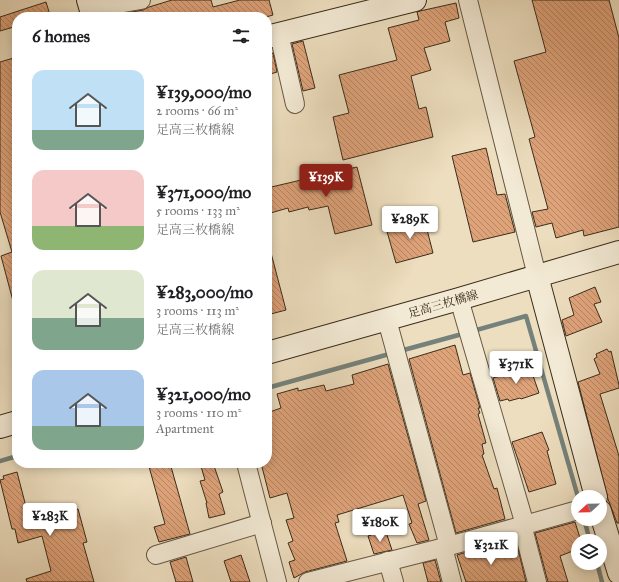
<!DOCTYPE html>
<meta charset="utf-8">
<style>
:root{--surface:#fff;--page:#f2f2f2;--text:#202124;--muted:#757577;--accent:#8f2418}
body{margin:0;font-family:"IM FELL Great Primer","Noto Serif JP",serif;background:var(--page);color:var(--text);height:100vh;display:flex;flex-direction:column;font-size:15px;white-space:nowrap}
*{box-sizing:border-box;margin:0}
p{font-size:13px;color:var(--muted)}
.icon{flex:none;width:22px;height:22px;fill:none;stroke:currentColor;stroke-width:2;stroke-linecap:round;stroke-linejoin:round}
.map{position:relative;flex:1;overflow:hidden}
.side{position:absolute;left:12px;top:12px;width:260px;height:456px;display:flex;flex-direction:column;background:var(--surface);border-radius:16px;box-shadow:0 2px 10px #0003}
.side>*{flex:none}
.needle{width:26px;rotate:248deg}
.fabs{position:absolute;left:571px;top:490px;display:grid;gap:8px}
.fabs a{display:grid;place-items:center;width:36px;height:36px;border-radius:50%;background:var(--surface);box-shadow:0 2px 10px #0003;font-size:20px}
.price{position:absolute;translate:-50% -34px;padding:0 9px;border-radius:4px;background:#fff;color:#222;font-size:13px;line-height:26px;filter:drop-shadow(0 1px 2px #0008)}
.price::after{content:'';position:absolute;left:50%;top:24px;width:12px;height:9px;margin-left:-6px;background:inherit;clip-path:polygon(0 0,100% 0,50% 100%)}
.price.active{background:var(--accent);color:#fff}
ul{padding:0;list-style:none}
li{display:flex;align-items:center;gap:12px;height:100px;padding:0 20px}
li span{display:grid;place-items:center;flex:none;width:112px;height:80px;border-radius:12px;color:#555}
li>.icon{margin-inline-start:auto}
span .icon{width:48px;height:48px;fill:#fffc;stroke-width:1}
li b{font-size:17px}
h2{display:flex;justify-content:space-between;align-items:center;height:48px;padding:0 20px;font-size:17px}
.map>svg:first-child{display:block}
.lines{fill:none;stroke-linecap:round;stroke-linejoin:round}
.stream{stroke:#75827b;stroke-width:4.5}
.building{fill:url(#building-back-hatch);stroke:#3a2d1b}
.street-casing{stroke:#675944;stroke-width:20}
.secondary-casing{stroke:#3a2d1b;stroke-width:24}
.street{stroke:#f3ead5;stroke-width:18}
.secondary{stroke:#f3ead5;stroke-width:22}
.labels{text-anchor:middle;stroke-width:3;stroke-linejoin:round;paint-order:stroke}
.street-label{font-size:12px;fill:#3a2d1b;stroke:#f3ead5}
</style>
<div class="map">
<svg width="619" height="582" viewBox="0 0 619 582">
<defs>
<pattern id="building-back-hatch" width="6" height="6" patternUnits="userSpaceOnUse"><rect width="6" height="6" fill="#dfa37a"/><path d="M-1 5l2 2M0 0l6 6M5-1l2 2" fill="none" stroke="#b68563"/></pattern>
</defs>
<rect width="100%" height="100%" fill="#eddebf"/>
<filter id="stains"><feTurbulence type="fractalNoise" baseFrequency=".005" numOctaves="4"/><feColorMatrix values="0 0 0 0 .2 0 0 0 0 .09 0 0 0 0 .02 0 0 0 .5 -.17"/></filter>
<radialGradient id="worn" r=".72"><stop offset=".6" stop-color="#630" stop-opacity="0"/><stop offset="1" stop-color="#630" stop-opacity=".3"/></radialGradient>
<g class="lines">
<g class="stream">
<path d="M473 331 526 316 578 497"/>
<path d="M400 351 466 333"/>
<path d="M267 388 393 353"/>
<path d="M0 461 17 456"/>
<path d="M584 519 590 541"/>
<path d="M597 563 602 582"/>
</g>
</g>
<g class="building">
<path d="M172 0H211L213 7 240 0H269L273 15 266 17H126V13L143 10 149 7Z"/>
<path d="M532 0H609L619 38V227L584 236 583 230 556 238 552 223 536 227 532 212 548 209 529 139 535 137 514 61 546 52Z"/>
<path d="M46 2 50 15 43 17H17V26L0 31V17Z"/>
<path d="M456 3 459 18 445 22 450 41 424 48 431 70 411 76 419 109 426 107 433 137 343 160 333 117 349 113 339 75 397 60 388 28 419 20 417 12 420 11Z"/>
<path d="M303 41 315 88 303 91 292 44Z"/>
<path d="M273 53 277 72 267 75V55Z"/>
<path d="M17 57V300L13 301 1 256 12 252 0 212V62Z"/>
<path d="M486 148 497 195 505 194 515 232 473 242 452 156Z"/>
<path d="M357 167 372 225 335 234 328 206 309 210 308 207 289 212 288 208 267 214V188Z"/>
<path d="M424 218 433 253 396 263 386 228Z"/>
<path d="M267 253H271L286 310 267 315Z"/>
<path d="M595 287 601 302 594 304 602 322 566 336 562 320 574 315 569 298Z"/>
<path d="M455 345 463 375 470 373 480 408H478L480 413 478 414 486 443 482 444 484 454 482 455 494 489 497 488 505 519 456 533 409 359Z"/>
<path d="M607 349 609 352 611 351 619 385V388L600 394 619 456V523H617L608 499 578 382 600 374 594 359 597 357 596 354Z"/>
<path d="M388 364 426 501 418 504 429 540 417 543 409 524 412 523 403 495 337 515 339 522 335 523 347 561 305 572 294 578 289 562 295 560 288 543 293 541 286 520 294 518 287 493 270 498 261 463H267V413L281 408 277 394 298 388V391L324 385 326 391 354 384 352 375Z"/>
<path d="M530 367 539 393 521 399 520 398 509 401 508 399 500 401 493 378Z"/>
<path d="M542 432 549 450 547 451 556 484 529 492 512 442Z"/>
<path d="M148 463H170L190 534 159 542 154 527 165 524Z"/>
<path d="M200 463H213L223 492 219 494 225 514 209 518 206 503H207L200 481 205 480Z"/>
<path d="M17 472 30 522 78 509 87 542 83 543 94 582H27L26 579 51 571 42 536 18 543 15 529H12L0 480 4 479 3 476Z"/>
<path d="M575 522 581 541H578V549L560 556 568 582H548L535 533Z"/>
<path d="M383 531 386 532 392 550 374 554 368 536Z"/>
<path d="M490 545 494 558 518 549 526 582H466L457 555Z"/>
<path d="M241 555 250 582H231L224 561Z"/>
<path d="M186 557 193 582H176L170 562Z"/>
<path d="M435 560 441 582H428L423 563Z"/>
</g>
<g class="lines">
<g class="street-casing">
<g id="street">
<path d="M468 0 537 276"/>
<path d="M90 9 141 0"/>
<path d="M279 34 295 104"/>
<path d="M459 299 525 525 524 532 537 582"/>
<path d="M387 320 449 546"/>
<path d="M246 463 277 582"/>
<path d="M443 547 452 582"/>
<path d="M156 555 262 523"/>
<path d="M388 561 394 582"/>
<path d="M308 582 449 546 578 510"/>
</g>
</g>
<g class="secondary-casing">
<g id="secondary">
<path d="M88 0 93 17"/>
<path d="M267 37 415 0"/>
<path d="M537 276 596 497"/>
<path d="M267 353 459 299 619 252"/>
<path d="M0 427 17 422"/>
<path d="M600 511 619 573"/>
</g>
</g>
<use href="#street" class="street"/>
<use href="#secondary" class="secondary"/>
</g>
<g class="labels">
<g class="street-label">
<text transform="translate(443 304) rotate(-16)" y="4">足高三枚橋線</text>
</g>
</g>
<rect width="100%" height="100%" filter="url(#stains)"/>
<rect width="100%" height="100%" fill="url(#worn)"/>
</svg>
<div class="fabs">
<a><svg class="needle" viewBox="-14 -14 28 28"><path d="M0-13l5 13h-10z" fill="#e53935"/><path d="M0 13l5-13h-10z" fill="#757577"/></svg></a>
<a><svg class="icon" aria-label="layers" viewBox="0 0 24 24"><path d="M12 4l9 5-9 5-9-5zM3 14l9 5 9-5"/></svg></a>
</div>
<b class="price active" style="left:326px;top:198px">¥139K</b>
<b class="price" style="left:410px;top:240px">¥289K</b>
<b class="price" style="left:516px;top:385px">¥371K</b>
<b class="price" style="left:50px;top:537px">¥283K</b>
<b class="price" style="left:380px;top:543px">¥180K</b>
<b class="price" style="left:491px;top:566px">¥321K</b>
<section class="side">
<h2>6 homes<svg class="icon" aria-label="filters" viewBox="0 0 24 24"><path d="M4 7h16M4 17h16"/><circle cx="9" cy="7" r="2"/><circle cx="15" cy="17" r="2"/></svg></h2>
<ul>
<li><span style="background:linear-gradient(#bfe0f5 75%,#7fa58c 0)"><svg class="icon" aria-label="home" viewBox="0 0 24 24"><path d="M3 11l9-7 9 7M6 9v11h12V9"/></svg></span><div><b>¥139,000/mo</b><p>2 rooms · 66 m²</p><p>足高三枚橋線</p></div></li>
<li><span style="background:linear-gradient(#f6c9c9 70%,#8fb573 0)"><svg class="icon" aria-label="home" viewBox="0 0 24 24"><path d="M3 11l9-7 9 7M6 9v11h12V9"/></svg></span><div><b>¥371,000/mo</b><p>5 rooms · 133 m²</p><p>足高三枚橋線</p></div></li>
<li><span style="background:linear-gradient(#dfe7d0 60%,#7fa58c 0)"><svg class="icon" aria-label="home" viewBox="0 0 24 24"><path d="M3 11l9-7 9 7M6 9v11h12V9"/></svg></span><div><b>¥283,000/mo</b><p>3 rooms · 113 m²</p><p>足高三枚橋線</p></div></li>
<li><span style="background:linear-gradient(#a9c7e8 70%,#7fa58c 0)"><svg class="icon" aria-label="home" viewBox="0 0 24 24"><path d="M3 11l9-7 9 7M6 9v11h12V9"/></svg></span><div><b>¥321,000/mo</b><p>3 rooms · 110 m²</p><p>Apartment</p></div></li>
</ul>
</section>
</div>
